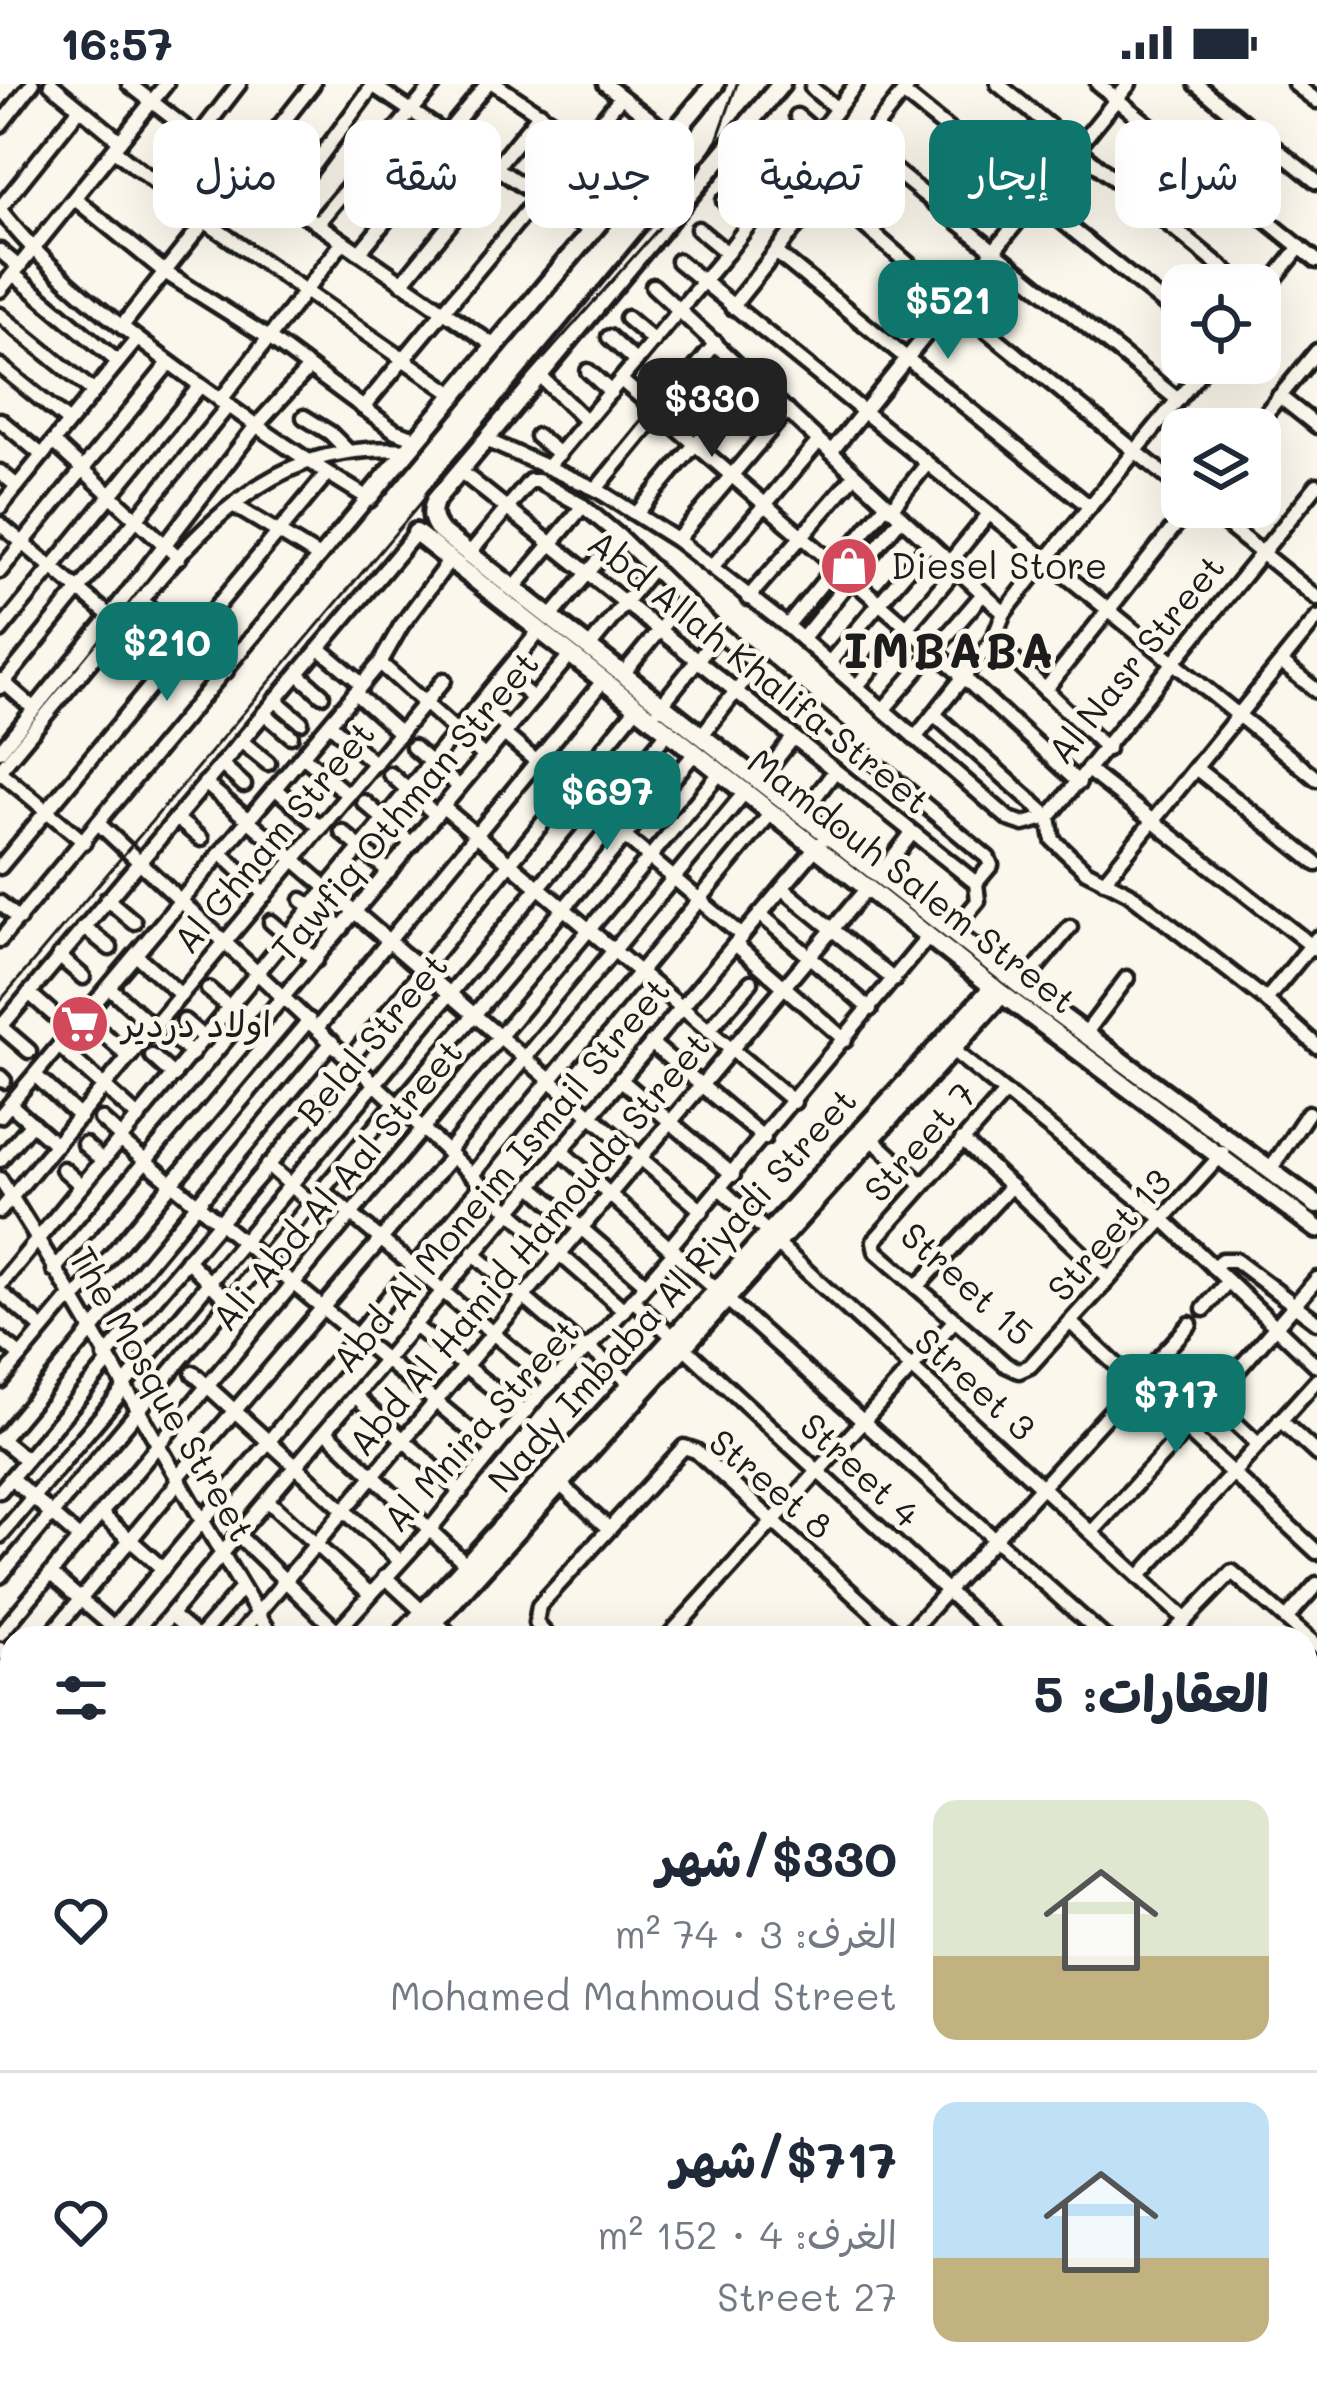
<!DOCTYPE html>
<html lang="ar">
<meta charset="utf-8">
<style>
:root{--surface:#fff;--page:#f2f2f3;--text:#1f2937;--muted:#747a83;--line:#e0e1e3;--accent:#0f766e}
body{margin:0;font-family:Mali,"Playpen Sans Arabic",sans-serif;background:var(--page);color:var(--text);direction:rtl;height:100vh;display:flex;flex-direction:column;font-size:45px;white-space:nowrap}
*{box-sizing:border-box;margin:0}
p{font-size:39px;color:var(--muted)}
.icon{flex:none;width:66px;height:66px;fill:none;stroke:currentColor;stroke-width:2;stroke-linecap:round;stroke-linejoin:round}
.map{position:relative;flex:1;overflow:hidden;direction:ltr}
.side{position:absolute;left:0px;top:1542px;width:1317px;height:771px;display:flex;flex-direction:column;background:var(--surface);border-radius:36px 36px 0 0;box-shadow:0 12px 48px #0002;direction:rtl}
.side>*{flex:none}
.guide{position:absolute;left:36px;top:36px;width:1245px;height:108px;direction:rtl;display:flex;gap:24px}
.fabs{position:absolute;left:1161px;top:180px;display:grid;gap:24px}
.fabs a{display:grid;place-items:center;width:120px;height:120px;border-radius:24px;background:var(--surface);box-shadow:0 12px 48px #0002;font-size:60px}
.price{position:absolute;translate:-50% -102px;padding:0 27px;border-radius:24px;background:var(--accent);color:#fff;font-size:39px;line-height:78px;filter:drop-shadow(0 3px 6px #0008)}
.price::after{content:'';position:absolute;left:50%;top:72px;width:36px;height:27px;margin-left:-18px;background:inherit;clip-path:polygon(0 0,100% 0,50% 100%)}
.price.current{background:#222;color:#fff}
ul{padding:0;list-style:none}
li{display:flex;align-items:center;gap:36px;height:300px;padding:0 48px}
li+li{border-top:3px solid var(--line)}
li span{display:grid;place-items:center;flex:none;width:336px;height:240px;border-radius:24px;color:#555}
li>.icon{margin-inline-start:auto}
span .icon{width:144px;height:144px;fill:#fffc;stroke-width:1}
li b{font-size:51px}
h2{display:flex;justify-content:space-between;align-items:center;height:144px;padding:0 48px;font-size:51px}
.tag{padding:0 42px;border-radius:24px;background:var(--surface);box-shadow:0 12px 48px #0002;font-size:42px;line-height:108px}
.tag.current{background:var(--accent);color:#fff}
.status{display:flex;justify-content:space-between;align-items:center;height:84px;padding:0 60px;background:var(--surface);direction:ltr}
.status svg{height:33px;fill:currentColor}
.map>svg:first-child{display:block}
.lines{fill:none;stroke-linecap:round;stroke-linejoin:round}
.minor-casing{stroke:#1c1c1c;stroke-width:21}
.major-casing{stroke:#1c1c1c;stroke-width:26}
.minor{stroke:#fbf7ec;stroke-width:12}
.major{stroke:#fbf7ec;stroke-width:16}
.rail{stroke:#1c1c1c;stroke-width:3}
.labels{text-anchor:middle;stroke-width:10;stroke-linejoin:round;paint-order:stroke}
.poi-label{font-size:36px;fill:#1c1c1c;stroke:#fbf7ec;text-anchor:start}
.street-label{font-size:36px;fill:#1c1c1c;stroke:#fbf7ec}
.district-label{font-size:48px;font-weight:bold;letter-spacing:3px;fill:#1c1c1c;stroke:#fbf7ec}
</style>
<div class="status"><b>16:57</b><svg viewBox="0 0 49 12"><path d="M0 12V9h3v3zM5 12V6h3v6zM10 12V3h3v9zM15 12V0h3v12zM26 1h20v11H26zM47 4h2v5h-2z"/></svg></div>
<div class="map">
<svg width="1317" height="2311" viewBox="0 0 1317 2311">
<rect width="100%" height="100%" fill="#fbf7ec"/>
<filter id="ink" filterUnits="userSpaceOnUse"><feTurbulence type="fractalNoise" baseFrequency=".00833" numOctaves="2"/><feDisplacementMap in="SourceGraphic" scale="24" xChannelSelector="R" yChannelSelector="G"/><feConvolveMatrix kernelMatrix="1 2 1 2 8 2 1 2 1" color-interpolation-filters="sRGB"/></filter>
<g filter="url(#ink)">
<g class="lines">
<g class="minor-casing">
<g id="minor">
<path d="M51 0 120 57"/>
<path d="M129 0 244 89 496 263"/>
<path d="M371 0 592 148"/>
<path d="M495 0 679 123"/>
<path d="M605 0 672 52"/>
<path d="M998 0 1243 201"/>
<path d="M1098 0 1317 177"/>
<path d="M1196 0 1317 98"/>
<path d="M1295 0 1317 17"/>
<path d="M812 4 837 25"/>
<path d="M903 9 1182 234"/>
<path d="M797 32 818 50"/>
<path d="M748 40 953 219 1182 405"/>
<path d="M0 41 32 0"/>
<path d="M446 50 487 0"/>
<path d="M198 53 239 0"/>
<path d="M863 61 1178 316"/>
<path d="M114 66 206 138 456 312"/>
<path d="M749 84 775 105"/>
<path d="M75 115 166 189 269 254 395 347 419 355"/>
<path d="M724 117 751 138"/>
<path d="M286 119 374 0"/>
<path d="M0 124 80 24"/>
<path d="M0 126C49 189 114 238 178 285 240 331 302 375 368 414L0 856"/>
<path d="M317 140 434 0"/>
<path d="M698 145 727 169"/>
<path d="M0 167 19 183"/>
<path d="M359 169 453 55"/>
<path d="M777 169 1090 423"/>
<path d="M678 177 1317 695"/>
<path d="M13 190 118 278"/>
<path d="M402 199 540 29"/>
<path d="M653 202 1004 529"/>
<path d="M0 206 166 0"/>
<path d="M1260 213 1300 163"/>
<path d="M732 223 910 0"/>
<path d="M0 231 94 308"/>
<path d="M627 234 654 257"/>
<path d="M122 242 313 0"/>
<path d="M609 253 636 278"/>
<path d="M0 282 69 338"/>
<path d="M588 287 611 308"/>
<path d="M540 292 586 337"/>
<path d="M621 296 936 568 1079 699"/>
<path d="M1279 312 1317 342"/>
<path d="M220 317 343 158"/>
<path d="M363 324 621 13"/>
<path d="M304 333 330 349 348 367"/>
<path d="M0 336 42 371"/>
<path d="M1253 345 1317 267"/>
<path d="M537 352 559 370"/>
<path d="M486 356 596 405 677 456 787 542 1009 735 1024 740 1049 733"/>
<path d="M53 358 179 474"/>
<path d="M831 368 1129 0"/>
<path d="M549 381 727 169 856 0"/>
<path d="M460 387 976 799 978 817 952 848"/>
<path d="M0 388 17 402"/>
<path d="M596 405 716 259"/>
<path d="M233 421 319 473"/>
<path d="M0 423 137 255"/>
<path d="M1205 423 1317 514"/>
<path d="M891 425 926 381"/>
<path d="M637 429 752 293"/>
<path d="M0 440 110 532"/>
<path d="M677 456 787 326"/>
<path d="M469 470 530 397H538L583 422 619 452 719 549 988 774 991 781 976 799"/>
<path d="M949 479 988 431"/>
<path d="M712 483 819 357"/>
<path d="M0 487 169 279"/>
<path d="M514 504 583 422"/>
<path d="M748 514 855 391"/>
<path d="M141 517 226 587"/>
<path d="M551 533 619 452"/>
<path d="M787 542 886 421"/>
<path d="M0 547 200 302"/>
<path d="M802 555 901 434"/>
<path d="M993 556 1107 665"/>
<path d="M589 563 653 484"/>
<path d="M319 564 362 600"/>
<path d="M380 579 485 673"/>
<path d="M829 579 929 460"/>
<path d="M1282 579 1317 607"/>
<path d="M298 590 322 611"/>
<path d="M504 590 533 614"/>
<path d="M623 590 684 516"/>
<path d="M1 596 34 625"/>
<path d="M0 603 228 322"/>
<path d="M856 603 956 485"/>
<path d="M1045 606 1190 423"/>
<path d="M355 609 400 649"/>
<path d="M275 616 301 638"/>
<path d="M480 620 508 645"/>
<path d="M659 624 719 549"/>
<path d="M883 626 983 510"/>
<path d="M264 629 291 652"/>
<path d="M935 631 1049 733"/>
<path d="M330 640 375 680"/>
<path d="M504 650 742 852"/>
<path d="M702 651 757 580"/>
<path d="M915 654 993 556 1004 529 1045 477 1208 279"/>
<path d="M241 657 268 679"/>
<path d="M413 663 459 703"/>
<path d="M0 667 110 532 255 343 309 284"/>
<path d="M303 672 348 711"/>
<path d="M221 680 244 701"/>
<path d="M0 686C35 644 71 601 106 559 163 490 223 407 310 377 343 366 376 364 410 366"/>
<path d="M1198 686 1317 780"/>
<path d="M1089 687 1317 866"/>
<path d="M0 688 84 758"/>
<path d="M390 690 436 731"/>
<path d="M760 696 793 654"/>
<path d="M205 699 702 1127"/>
<path d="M276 705 321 744"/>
<path d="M364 718 412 760"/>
<path d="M443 723 794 1018"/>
<path d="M803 729 835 687"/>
<path d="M1049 733 1317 401"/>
<path d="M1049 733 1053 756 1086 787 1129 809 1266 916 1317 962"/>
<path d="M176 734 201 755"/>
<path d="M99 740 509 1126 624 1226"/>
<path d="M342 748 389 788"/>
<path d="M222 770 265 811"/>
<path d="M0 783 327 390"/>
<path d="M880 790 912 749"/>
<path d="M1104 797 1317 534"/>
<path d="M782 804 894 896"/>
<path d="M107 815 134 838"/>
<path d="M302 816 342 844"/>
<path d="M0 819 19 835"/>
<path d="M760 830 870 925"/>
<path d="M271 838 316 876"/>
<path d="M84 843 110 864"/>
<path d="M735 860 845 956"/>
<path d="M59 872 83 893"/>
<path d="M137 872 181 911"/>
<path d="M1021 902 1070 843"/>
<path d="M110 904 154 944"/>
<path d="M208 905 230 924"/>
<path d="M29 909 73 948"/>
<path d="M1266 916 1317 854"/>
<path d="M86 934 129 973"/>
<path d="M184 937 205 955"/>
<path d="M1 943 29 967"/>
<path d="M0 944 416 449"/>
<path d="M317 944 603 597"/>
<path d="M708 947 751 898"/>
<path d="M1085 950 1127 894"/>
<path d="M173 954 192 970"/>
<path d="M651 959 764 1054"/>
<path d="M946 961 1163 1135 1317 1282"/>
<path d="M60 963 139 1034"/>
<path d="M152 972 174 992"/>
<path d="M350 975 637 623"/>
<path d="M36 992 80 1033"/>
<path d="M0 993 4 997"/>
<path d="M620 995 733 1091"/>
<path d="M1005 1009 874 1157 876 1167 1006 1281 1019 1287 1030 1282 1223 1069"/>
<path d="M11 1021 56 1061"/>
<path d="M398 1021 695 669"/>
<path d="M0 1032 380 579 401 542 450 476"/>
<path d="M101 1035 122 1054"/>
<path d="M871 1054 922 1101"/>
<path d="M120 1056 494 1366"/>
<path d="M962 1056 1109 1195"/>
<path d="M84 1060 103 1077"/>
<path d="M560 1066 1105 1554"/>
<path d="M447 1068 745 708"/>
<path d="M0 1076 32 1039"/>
<path d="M268 1081 311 1119"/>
<path d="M63 1085 82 1102"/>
<path d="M1270 1086 1308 1029"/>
<path d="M472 1091 771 729"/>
<path d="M0 1095C96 1245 179 1403 273 1554"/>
<path d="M531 1101 646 1200"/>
<path d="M721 1105 767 1148"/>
<path d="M322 1106 551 1298"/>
<path d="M0 1127 444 596"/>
<path d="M776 1159 1185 1535"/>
<path d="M670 1163 928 853"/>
<path d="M473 1169 579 1261 594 1268 629 1298"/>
<path d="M187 1176 229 1218"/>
<path d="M1213 1183 1222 1176H1235L1317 1238"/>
<path d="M54 1186 570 571"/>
<path d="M0 1201 540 546"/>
<path d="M917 1203 1011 1102"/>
<path d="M0 1208 43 1245"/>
<path d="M632 1215 998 1554"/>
<path d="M72 1218 309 936"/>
<path d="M1204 1225 1228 1197"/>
<path d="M1070 1238 1317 1468"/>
<path d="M413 1241 524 1329"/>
<path d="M0 1255 21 1272"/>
<path d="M105 1273 355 980"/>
<path d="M193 1289 400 1477"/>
<path d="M0 1297 70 1213"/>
<path d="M123 1302 668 648"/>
<path d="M355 1312 461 1408"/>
<path d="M1212 1317 1258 1360"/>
<path d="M1280 1336 1317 1370"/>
<path d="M326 1347 468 1482"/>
<path d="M0 1355 26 1376"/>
<path d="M0 1357 332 958"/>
<path d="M178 1393 452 1072"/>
<path d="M11 1394 80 1455"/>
<path d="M559 1399 609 1445"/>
<path d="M0 1407 108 1279"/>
<path d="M268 1417 370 1510"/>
<path d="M101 1430 163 1485"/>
<path d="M1092 1448 1185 1347 1317 1195"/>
<path d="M0 1452 124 1305"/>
<path d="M239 1452 337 1547"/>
<path d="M51 1490 125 1554"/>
<path d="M0 1492 395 1019"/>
<path d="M1140 1492 1317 1296"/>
<path d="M385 1493 424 1529"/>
<path d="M171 1531 198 1554 242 1504"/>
<path d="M1287 1534 1317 1500"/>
<path d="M435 1537 453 1554"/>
<path d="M0 1550 720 689"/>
<path d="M48 1554 180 1396"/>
<path d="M105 1554 482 1101"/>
<path d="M151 1554 820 759"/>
<path d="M237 1554 867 804"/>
<path d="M331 1554 431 1444 537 1313 606 1246 675 1167"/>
<path d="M549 1554 536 1539 539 1522 684 1363 696 1367 901 1554"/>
<path d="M667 1554 955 1236"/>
<path d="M904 1554 1190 1240"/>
<path d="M1168 1554 1232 1488 1317 1562"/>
<path d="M0 1565 12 1576"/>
<path d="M1305 1608 1317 1594"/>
<path d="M0 1612 12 1598"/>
<path d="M1305 1637 1317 1649"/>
<path d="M0 1680 12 1666"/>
<path d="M0 1689 12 1700"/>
<path d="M0 1728 12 1714"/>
<path d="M1305 1736 1317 1747"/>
<path d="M0 1749 12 1759"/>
<path d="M1305 1832 1317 1843"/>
<path d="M0 1834 12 1820"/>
<path d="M0 1869 12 1879"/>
<path d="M1305 1896 1317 1883"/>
<path d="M0 1925 12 1935"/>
<path d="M0 1994 12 2002"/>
<path d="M1305 1999 1317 1985"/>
<path d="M1305 2030 1317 2040"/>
<path d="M12 2060 2 2078 12 2089"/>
<path d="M305 2301 319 2311"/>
<path d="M363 2301 378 2311"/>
<path d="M501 2301 512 2311"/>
<path d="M600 2301 611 2311"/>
<path d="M742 2301 753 2311"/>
<path d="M862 2301 873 2311"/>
<path d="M942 2301 953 2311"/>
<path d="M1054 2301 1065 2311"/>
<path d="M1143 2301 1154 2311"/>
<path d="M1168 2301 1178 2311"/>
<path d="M562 2311 571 2301"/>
<path d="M667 2311 676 2301"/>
<path d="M830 2311 839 2301"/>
<path d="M991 2311 1000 2301"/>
</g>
</g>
<g class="major-casing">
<g id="major">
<path d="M781 0 436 415C430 428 431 436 440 447L1031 910 1317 1121"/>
<path d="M368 414 715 0"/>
<path d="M416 449 1002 910 1317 1145"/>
<path d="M400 1554 993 903"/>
<path d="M420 1554 1002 910"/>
<path d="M0 1968 12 1955"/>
<path d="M0 1990 12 1977"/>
<path d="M1305 2197 1317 2180"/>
<path d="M1305 2224 1317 2208"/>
<path d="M387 2301 393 2311"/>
<path d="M1224 2311 1231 2301"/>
<path d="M1242 2311 1249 2301"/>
</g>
</g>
<use href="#minor" class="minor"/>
<use href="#major" class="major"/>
<g class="rail">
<path d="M0 917 529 291 657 146 690 103 717 56 737 0"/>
<path d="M0 2181 12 2188"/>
<path d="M174 2301 187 2311"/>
<path d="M199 2301 212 2311"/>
</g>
</g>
</g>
<defs>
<g id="shop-disc" transform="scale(3)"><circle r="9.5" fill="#d1495b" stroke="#fbf7ec"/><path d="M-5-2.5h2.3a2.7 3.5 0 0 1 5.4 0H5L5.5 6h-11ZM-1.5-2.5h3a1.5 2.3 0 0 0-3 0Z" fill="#fff"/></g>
<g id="supermarket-disc" transform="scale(3)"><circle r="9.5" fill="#d1495b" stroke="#fbf7ec"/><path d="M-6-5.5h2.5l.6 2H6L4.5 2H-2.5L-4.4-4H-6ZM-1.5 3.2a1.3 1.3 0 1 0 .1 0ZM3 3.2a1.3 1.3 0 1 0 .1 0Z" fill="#fff"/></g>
</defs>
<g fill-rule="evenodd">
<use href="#shop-disc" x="849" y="482"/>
<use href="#supermarket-disc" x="80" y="940"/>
</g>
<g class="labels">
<g class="poi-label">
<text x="891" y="495">Diesel Store</text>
<text x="122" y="953">اولاد دردير</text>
</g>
<g class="street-label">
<text transform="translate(1136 575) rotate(-51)" y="13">Al Nasr Street</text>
<text transform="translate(759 588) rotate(39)" y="13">Abd Allah Khalifa Street</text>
<text transform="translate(405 722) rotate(-50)" y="13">Tawfiq Othman Street</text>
<text transform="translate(274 753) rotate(-50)" y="13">Al Ghnam Street</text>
<text transform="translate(912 797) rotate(38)" y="13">Mamdouh Salem Street</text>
<text transform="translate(372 955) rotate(-50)" y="13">Belal Street</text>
<text transform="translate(920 1058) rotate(-48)" y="13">Street 7</text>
<text transform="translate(501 1091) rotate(-50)" y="13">Abd Al Moneim Ismail Street</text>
<text transform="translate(337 1101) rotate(-50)" y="13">Ali Abd Al Aal Street</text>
<text transform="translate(1109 1151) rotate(-48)" y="13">Street 13</text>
<text transform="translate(529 1160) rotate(-50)" y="13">Abd Al Hamid Hamouda Street</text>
<text transform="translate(967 1200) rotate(42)" y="13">Street 15</text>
<text transform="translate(672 1206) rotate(-48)" y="13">Nady Imbaba Al Riyadi Street</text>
<text transform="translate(975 1300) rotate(42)" y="13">Street 3</text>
<text transform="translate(162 1310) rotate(60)" y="13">The Mosque Street</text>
<text transform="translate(481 1341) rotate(-48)" y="13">Al Mnira Street</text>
<text transform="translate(860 1386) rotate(43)" y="13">Street 4</text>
<text transform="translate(771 1400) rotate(40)" y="13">Street 8</text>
</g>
<g class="district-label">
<text x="950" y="584">IMBABA</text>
</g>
</g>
</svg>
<div class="fabs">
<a><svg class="icon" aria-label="locate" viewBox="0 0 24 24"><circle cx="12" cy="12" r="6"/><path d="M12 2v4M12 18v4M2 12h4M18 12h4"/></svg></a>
<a><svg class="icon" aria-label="layers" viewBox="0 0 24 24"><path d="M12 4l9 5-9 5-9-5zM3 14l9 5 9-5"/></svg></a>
</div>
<b class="price" style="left:948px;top:278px">$521</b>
<b class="price current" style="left:712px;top:376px">$330</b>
<b class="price" style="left:167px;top:620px">$210</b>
<b class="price" style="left:607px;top:769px">$697</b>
<b class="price" style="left:1176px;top:1372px">$717</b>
<div class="guide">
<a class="tag">شراء</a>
<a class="tag current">إيجار</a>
<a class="tag">تصفية</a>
<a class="tag">جديد</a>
<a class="tag">شقة</a>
<a class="tag">منزل</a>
</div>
<section class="side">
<h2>العقارات: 5<svg class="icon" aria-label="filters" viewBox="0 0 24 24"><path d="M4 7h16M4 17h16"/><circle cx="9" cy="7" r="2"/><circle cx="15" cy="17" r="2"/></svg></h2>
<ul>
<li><span style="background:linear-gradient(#dfe7d0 65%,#c2b280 0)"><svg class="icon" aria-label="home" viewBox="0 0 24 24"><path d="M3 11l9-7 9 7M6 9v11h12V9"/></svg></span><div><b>$330/شهر</b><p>الغرف: 3 · 74 m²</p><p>Mohamed Mahmoud Street</p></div><svg class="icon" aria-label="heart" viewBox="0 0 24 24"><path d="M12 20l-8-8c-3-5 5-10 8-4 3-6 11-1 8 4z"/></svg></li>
<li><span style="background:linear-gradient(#bfe0f5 65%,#c2b280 0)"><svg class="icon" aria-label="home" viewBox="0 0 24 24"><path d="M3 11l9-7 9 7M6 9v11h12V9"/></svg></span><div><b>$717/شهر</b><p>الغرف: 4 · 152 m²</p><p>Street 27</p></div><svg class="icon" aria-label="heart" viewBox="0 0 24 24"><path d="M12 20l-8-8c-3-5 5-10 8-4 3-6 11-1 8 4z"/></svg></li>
</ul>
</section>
</div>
